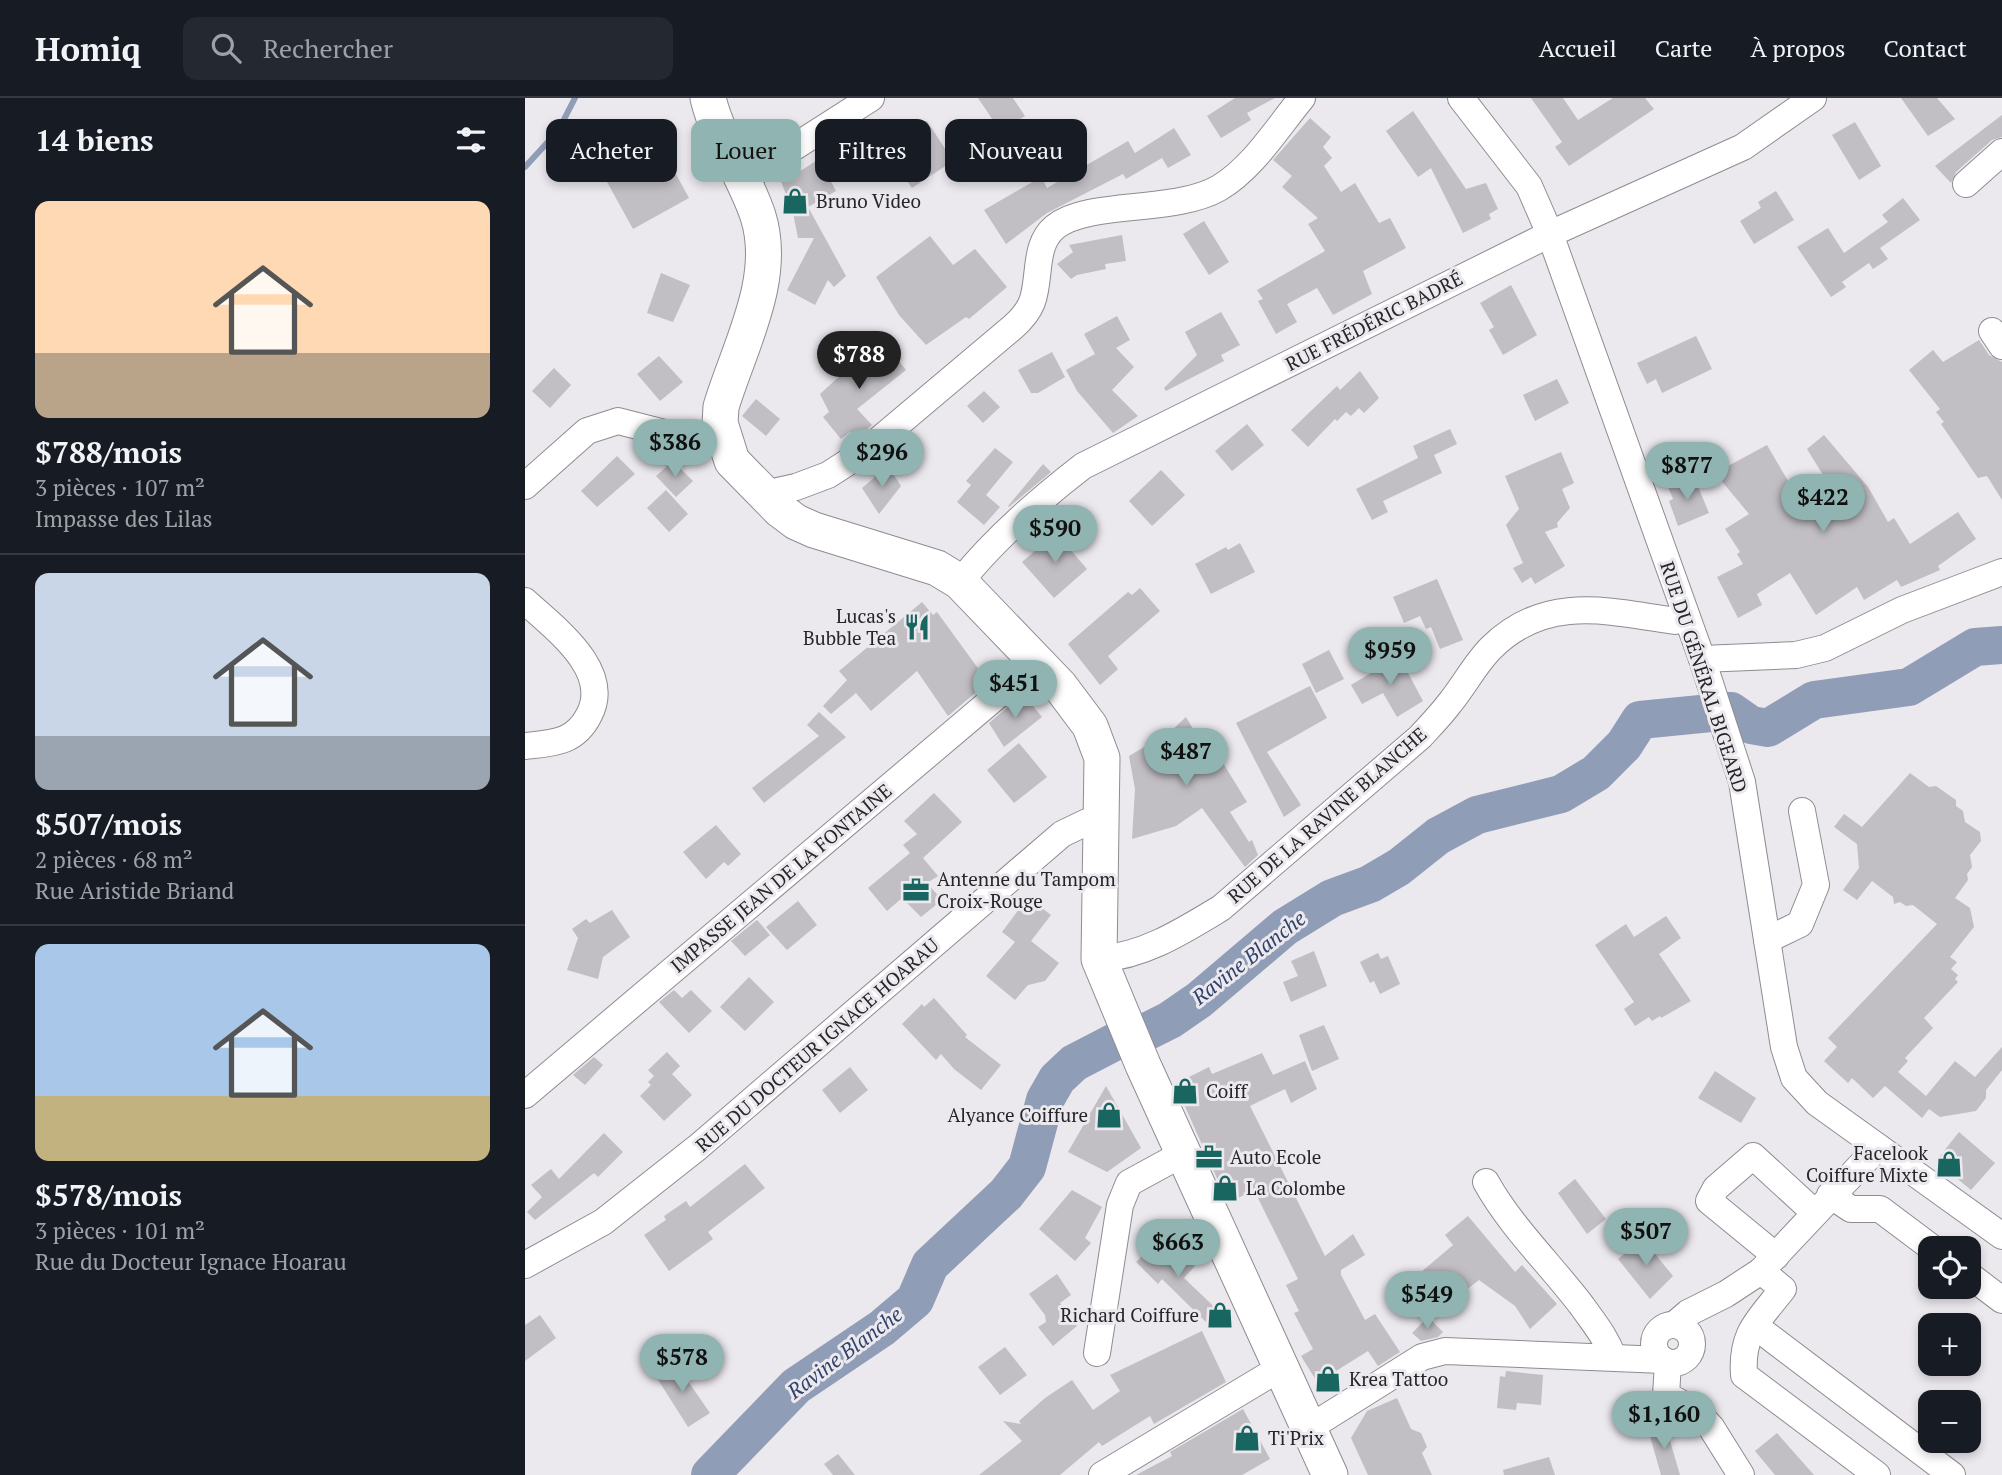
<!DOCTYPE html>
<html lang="fr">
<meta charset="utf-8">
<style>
:root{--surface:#171b24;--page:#242831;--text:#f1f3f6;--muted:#9ea1a6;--line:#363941;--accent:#90b4b2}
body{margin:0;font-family:"PT Serif",serif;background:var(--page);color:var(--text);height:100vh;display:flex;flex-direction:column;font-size:26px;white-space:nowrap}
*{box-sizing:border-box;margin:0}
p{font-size:23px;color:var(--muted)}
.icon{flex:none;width:38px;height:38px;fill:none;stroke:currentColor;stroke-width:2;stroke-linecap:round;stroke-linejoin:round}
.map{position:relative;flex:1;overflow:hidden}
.panel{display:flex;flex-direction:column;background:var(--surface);width:525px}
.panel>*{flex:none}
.banner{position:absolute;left:21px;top:21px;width:665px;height:63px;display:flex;gap:14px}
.tools{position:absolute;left:1393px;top:1138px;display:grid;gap:14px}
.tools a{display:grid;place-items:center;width:63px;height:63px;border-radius:14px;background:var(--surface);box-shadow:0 4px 10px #0003;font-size:35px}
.price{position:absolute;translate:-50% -60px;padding:0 16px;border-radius:24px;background:var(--accent);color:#111;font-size:23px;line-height:46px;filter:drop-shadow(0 2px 4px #0008)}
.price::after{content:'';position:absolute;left:50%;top:42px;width:21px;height:16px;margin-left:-10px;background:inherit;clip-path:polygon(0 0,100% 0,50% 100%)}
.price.active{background:#222;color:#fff}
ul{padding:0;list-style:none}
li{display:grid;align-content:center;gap:14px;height:371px;padding:0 35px}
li+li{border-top:2px solid var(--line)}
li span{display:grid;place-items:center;height:217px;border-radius:14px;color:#555}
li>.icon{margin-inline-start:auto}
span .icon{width:126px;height:126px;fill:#fffc;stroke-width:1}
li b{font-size:30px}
h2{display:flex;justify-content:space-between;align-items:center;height:84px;padding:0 35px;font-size:30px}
.chip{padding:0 24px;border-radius:14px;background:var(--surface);box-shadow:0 4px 10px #0003;font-size:24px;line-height:63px}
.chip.active{background:var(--accent);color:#111}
header{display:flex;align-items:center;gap:42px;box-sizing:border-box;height:98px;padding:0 35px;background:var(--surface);border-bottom:2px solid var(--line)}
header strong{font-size:33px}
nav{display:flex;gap:38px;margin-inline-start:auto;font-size:24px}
.search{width:490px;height:63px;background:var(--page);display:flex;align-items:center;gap:18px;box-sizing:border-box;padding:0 24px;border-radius:14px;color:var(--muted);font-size:26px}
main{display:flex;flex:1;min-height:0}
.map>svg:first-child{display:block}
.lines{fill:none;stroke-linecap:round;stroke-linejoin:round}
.stream{stroke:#909db7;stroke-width:6}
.river{stroke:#909db7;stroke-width:38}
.building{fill:#c1bec4}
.minor-casing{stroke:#8f8c91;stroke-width:28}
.major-casing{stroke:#8f8c91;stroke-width:37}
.minor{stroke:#fff;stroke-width:26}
.major{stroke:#fff;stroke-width:35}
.labels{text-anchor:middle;stroke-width:6;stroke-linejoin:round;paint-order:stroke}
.poi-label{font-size:19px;fill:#262527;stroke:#ebe8ee;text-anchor:start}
.street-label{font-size:19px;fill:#262527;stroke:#ebe8ee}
.water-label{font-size:21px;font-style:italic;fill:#2f4269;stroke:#ebe8ee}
</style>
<header>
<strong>Homiq</strong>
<div class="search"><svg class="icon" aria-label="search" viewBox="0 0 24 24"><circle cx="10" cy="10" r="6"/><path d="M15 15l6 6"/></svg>Rechercher</div>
<nav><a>Accueil</a><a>Carte</a><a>À propos</a><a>Contact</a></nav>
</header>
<main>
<section class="panel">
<h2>14 biens<svg class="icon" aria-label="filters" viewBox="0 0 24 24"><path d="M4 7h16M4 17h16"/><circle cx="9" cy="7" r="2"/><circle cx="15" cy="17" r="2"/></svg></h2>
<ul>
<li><span style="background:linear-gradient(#ffd9b3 70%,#b9a48a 0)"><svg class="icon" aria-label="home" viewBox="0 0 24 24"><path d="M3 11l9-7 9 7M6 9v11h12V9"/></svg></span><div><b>$788/mois</b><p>3 pièces · 107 m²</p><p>Impasse des Lilas</p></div></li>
<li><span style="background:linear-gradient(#c9d6e8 75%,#9aa5b1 0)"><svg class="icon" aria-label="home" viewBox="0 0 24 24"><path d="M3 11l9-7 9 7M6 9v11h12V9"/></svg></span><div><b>$507/mois</b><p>2 pièces · 68 m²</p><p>Rue Aristide Briand</p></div></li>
<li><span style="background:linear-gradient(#a9c7e8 70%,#c2b280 0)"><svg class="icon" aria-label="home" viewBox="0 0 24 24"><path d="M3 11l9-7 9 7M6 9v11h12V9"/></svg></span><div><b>$578/mois</b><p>3 pièces · 101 m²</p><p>Rue du Docteur Ignace Hoarau</p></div></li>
</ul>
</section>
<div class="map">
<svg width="1477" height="1377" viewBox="0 0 1477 1377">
<rect width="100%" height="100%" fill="#ebe8ee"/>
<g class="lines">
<path class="stream" d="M0 69 33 33 50 0"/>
<path class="river" d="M185 1377 271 1288 357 1230 390 1202 405 1167 481 1096 502 1069 520 1002 532 981 549 965 603 937 621 934 645 922 674 902 760 829 807 800 845 786 874 769 913 738 952 717 1036 696 1071 675 1099 647 1115 622 1206 613 1226 627 1243 630 1289 602 1384 589 1450 549 1477 547"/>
</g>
<g class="building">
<path d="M453 0H488L500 18 492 23 503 39 486 49Z"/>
<path d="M710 0H750L722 15 726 22 696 40 682 18Z"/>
<path d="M1006 0H1038L1053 22 1088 0H1120L1129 11 1044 68 1030 49 1037 44Z"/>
<path d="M1376 0H1412L1430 21 1403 38Z"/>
<path d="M888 13 941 91 961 85 973 111 964 116 966 121 938 135 906 70 893 79 861 33Z"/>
<path d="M1477 17V39L1467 42 1431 74 1426 85 1410 68Z"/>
<path d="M785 20 806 39 798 49 807 60 799 68 816 94 830 85 854 125 865 120 881 150 838 173 847 196 808 217 792 190 762 206 772 224 751 236 733 203 738 201 732 192 800 153 783 126 793 120 757 89 767 78 748 62Z"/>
<path d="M402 23 428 63 387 90 377 75 383 71 367 45Z"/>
<path d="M1330 24 1356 68 1334 82 1307 37Z"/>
<path d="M649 30 666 57 643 70 637 60 601 81 598 76 522 115 481 146 459 112 516 79 522 90 603 43 610 55Z"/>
<path d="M98 49 118 84 147 69 164 100 108 131 71 64Z"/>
<path d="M294 61 311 93 283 109 321 178 309 189 303 182 290 207 262 192 289 140H273L268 115 254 78 264 74 266 79Z"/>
<path d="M1251 93 1269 122 1229 146 1215 123 1236 110 1233 104Z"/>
<path d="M1378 100 1395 122 1355 150 1363 161 1348 171 1344 165 1331 174 1317 184 1321 189 1306 199 1272 149 1303 130 1319 155 1363 124 1357 117Z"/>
<path d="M679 123 704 164 684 177 658 136Z"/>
<path d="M597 137 601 163 580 166 581 171 552 177 546 181 532 166 548 154 544 147Z"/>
<path d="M405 138 428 167 450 151 482 189 444 221 441 219 401 247 374 217 351 179Z"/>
<path d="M136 175 165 187 148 224 122 215Z"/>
<path d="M986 187 1012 237 978 257 964 232 969 229 955 205Z"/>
<path d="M696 214 715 247 696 257 699 263 641 293 639 290 672 257 660 234Z"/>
<path d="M592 218 605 242 591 250 609 269 587 292 613 318 588 335 552 293 541 272 570 256 559 236Z"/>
<path d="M1171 238 1187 271 1137 295 1131 281 1122 286 1112 265Z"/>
<path d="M1454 242 1464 257 1477 264V402L1462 378 1453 380 1416 326 1419 324 1411 314 1415 311 1384 272 1408 252 1418 264Z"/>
<path d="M361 247 381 272 332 311 347 327 331 340 325 334 316 341 298 319 304 314 295 296 340 255 344 260Z"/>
<path d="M527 254 540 279 513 295H506L493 272Z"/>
<path d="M134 258 158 284 135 303 112 276Z"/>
<path d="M29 270 46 287 25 310 7 293Z"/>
<path d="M835 273 854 300 839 315 834 310 826 318 821 314 812 323 810 321 783 349 766 332 812 288 815 292Z"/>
<path d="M1032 281 1044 305 1010 323 998 297Z"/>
<path d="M459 293 475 309 458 325 442 308Z"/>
<path d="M231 301 255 321 241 338 217 318Z"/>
<path d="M722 326 739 347 707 373 690 353Z"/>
<path d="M925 331 932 346 909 357 917 375 858 403 863 414 847 422 831 391 893 360 888 348Z"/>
<path d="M1299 337 1343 389 1363 424 1369 420 1385 446 1433 414 1451 441 1413 468 1415 472 1376 489 1372 482 1339 502 1332 489 1291 517 1265 475 1232 496 1237 507 1213 520 1192 479 1218 466 1212 456 1215 454 1200 431 1224 416 1190 375 1242 347 1270 395 1298 377 1282 351Z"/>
<path d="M470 350 488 364 461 397 475 409 459 427 432 404 446 387 441 383Z"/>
<path d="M1036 354 1049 385 1037 391 1045 410 1032 425 1033 429 1020 434 1040 468 1010 486 1006 479 997 485 988 470 998 465 981 427 994 411 980 378Z"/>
<path d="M92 358 110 376 72 409 56 393Z"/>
<path d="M148 363 168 383 151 399 131 378Z"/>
<path d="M518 366 526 374 484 409 483 408Z"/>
<path d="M363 368 376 388 354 416 337 390Z"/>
<path d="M636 372 660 397 627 428 604 403Z"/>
<path d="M1169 379 1184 415 1153 428 1144 403 1148 401 1143 389Z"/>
<path d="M141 392 163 416 144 434 122 410Z"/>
<path d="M531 435 562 471 529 500 497 464Z"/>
<path d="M715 445 730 474 686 496 670 466 701 449 703 452Z"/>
<path d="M912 481 938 542 915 551 906 529 901 531 895 518 879 525 868 499Z"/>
<path d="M615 490 635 513 583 558 593 571 575 587 543 546 603 494 607 497Z"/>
<path d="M397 504 408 517 412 514 463 584 423 618 392 573 346 613 331 595 306 616 298 608 322 582 314 573Z"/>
<path d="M804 552 819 581 791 595 777 566Z"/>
<path d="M874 558 898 603 872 619 858 595 837 606 826 587Z"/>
<path d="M785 588 802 620 742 654 776 707 759 719 711 625Z"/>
<path d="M498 596 517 619 479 649 464 625Z"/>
<path d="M294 614 321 639 239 705 227 690 294 638 282 627Z"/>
<path d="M661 619 675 643 682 639 722 704 705 714 724 744 727 742 733 757 720 769 677 710 651 728 607 741 610 691 604 658 646 633Z"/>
<path d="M494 645 522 679 489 705 462 672Z"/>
<path d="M1385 675 1404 689 1411 688 1431 702V708L1438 713 1440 724 1455 734 1456 743 1445 757 1447 769 1442 776 1443 782 1430 800 1445 810 1449 829 1425 859 1432 864 1426 871 1433 877 1430 881 1433 884 1399 920 1408 930 1380 960 1383 963 1373 974 1401 998 1430 963 1450 979 1477 949V972L1461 992V1000L1451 1013 1415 1019 1404 1011 1397 1020 1360 988 1348 1000 1327 980 1323 985 1299 963 1312 949 1303 940 1412 826 1388 807 1381 808 1375 804 1369 806 1368 799 1347 783 1332 802 1318 792 1334 770 1332 746 1309 729 1319 716 1337 729Z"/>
<path d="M409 695 437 724 398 760 413 778 402 785 417 802 396 819 377 800 362 813 343 790 385 755 378 747 392 736 379 723Z"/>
<path d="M191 727 216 756 203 768 199 764 181 781 158 754Z"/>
<path d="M503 799 526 817 506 843 534 865 520 883 503 887 490 902 461 878 490 844 477 834Z"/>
<path d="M273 803 292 827 262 852 241 829Z"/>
<path d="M87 812 105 839 78 859 73 881 42 872 53 840 47 831 61 821 65 825Z"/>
<path d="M1141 818 1156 840 1134 856 1166 903 1136 920 1135 918 1127 923 1124 919 1110 928 1099 911 1109 904 1070 847 1101 826 1109 839Z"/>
<path d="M232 822 245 837 220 858 206 843Z"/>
<path d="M789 853 802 888 766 904 758 884 773 878 766 863Z"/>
<path d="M853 855 856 861 863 858 875 886 855 896 849 883 845 885 835 864Z"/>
<path d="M224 879 249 904 220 933 195 909Z"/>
<path d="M149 892 157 900 166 892 187 913 164 935 134 904Z"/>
<path d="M409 900 442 937 440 939 476 967 456 992 429 971 416 956 411 962 377 926 397 906 399 909Z"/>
<path d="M799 927 814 961 787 973 774 937Z"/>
<path d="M142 954 155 968 147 976 167 997 139 1023 115 998 126 987 123 984 129 978 123 972Z"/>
<path d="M737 955 748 977 780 963 792 991 766 1005 760 991 725 1008 800 1158 828 1136 840 1157 816 1172V1177L840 1222 850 1216 875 1254 853 1268 843 1253 811 1273 815 1281 797 1292 776 1258 788 1251 769 1215 774 1213 761 1187 773 1181 729 1092 703 1105 650 986 684 969 687 976Z"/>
<path d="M69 959 78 967 60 987 48 977Z"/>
<path d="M325 969 343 992 315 1015 297 992Z"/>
<path d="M1190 973 1231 1000 1216 1025 1173 1000Z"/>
<path d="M581 988 616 1050 582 1074 543 1054Z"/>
<path d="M1434 1034 1470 1065 1446 1092 1411 1063Z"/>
<path d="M79 1035 98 1054 73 1079 69 1075 10 1122 2 1114 17 1099 6 1087 26 1071 34 1081Z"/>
<path d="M220 1066 240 1090 183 1134 188 1141 144 1173 119 1137 141 1122 139 1118 161 1103 165 1109Z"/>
<path d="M1050 1081 1081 1121 1062 1136 1033 1095Z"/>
<path d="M547 1092 577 1109 560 1140 566 1145 550 1163 514 1131Z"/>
<path d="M943 1118 990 1174 997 1167 1032 1206 1005 1231 990 1208 954 1182 908 1218 882 1186 928 1147 920 1137Z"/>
<path d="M636 1139 670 1168 659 1180 702 1221 686 1229 637 1181 633 1186 611 1164Z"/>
<path d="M1118 1141 1148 1178 1125 1201 1093 1161Z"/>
<path d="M532 1176 546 1197 535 1205 552 1228 528 1248 513 1229 521 1224 520 1217 504 1196Z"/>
<path d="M15 1217 31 1240 0 1263V1227Z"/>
<path d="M903 1219 918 1234 913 1239 896 1243 887 1235Z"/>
<path d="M677 1233 701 1284 629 1326 625 1318 577 1348 574 1344 535 1377H454L497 1343 478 1323 496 1326 494 1323 520 1300 547 1282 568 1312 595 1293 585 1277Z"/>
<path d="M480 1249 502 1277 475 1297 453 1269Z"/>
<path d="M149 1263 185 1315 163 1329 130 1277Z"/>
<path d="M981 1273 1018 1277 1016 1307 992 1305 991 1312 972 1310 975 1278 980 1279Z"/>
<path d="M872 1300 886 1331 896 1335 902 1349 897 1355 907 1377H843L826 1340 842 1313Z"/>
<path d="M718 1311 745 1361 717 1377H611L647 1358 645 1354Z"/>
<path d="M1140 1326 1155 1377H1136L1123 1331Z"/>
<path d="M1252 1335 1289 1377H1250L1230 1353Z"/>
<path d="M313 1356 330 1377H308L299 1366Z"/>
<path d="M1024 1359 1030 1377H979L978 1372Z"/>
</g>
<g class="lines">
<g class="minor-casing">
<g id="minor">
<path d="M936 0 1004 88 1025 136 1177 561 1217 684 1259 949 1269 980 1292 1005 1477 1138"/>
<path d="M216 83 346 0"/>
<path d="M1441 86 1477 54"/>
<path d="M1467 233 1477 248"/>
<path d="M0 388 62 333 93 323 175 344 197 339"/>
<path d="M239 396 271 389 303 377 342 352 488 229C496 222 503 214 507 204 516 180 508 147 530 129 563 102 649 116 694 90 728 70 752 30 777 0"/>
<path d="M435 484C470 440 514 402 558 368L1025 136 1218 49 1288 0"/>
<path d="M0 503C29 530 88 572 64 617 50 645 28 645 0 648"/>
<path d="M1177 561 1271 557 1300 550 1377 512 1477 474"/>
<path d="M1242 842 1275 826 1291 787 1277 713"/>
<path d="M574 861C619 858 658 833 696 810L895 639C905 628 915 618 924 606 939 588 950 566 966 550 1020 496 1083 513 1150 523L1162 520"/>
<path d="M0 997 512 564"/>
<path d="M961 1084C986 1129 1026 1167 1057 1208 1069 1225 1081 1239 1088 1259"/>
<path d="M1305 1097 1326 1111H1355L1407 1150"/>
<path d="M1251 1158 1184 1103 1191 1090 1228 1058 1289 1114"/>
<path d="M0 1167 78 1124 173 1049 537 736 562 724H577"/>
<path d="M1236 1173 1258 1191C1233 1223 1216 1235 1219 1277L1352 1377"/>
<path d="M1444 1177 1477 1202"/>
<circle cx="1148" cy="1246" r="19"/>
<path d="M1149 1227 1163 1215 1201 1196 1236 1173 1353 1049"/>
<path d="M1230 1228 1427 1377"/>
<path d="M572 1255 595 1107 604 1085 659 1055"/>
<path d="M1143 1265 1141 1297 1172 1314 1186 1329 1216 1377"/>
<path d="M784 1330 897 1259 920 1253 1138 1262"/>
<path d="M577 1377 757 1269"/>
</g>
</g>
<g class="major-casing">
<path id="major" d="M183 0C193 42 220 78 233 118 253 181 214 249 196 309L195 325 207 363 255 412 271 424 289 432 412 470 435 484 535 588 565 628 577 660 574 861 618 967 805 1377"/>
</g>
<use href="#minor" class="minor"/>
<use href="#major" class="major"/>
</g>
<defs>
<g id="shop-bare" transform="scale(2.1)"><path d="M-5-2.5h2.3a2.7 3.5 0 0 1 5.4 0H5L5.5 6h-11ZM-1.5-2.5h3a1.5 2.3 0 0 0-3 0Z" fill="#196660" stroke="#ebe8ee" stroke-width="2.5" paint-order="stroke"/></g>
<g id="restaurant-bare" transform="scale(2.1)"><path d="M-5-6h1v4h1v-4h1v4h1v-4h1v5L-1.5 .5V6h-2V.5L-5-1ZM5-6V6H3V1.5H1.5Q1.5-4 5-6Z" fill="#196660" stroke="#ebe8ee" stroke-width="2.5" paint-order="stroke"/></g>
<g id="office-bare" transform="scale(2.1)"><path d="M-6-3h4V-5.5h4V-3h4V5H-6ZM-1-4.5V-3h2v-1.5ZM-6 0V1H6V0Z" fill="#196660" stroke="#ebe8ee" stroke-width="2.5" paint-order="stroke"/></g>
</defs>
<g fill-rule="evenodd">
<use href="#shop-bare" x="270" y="103"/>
<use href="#restaurant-bare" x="392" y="529"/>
<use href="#office-bare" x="391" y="792"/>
<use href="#shop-bare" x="660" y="993"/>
<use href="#shop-bare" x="584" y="1017"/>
<use href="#office-bare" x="684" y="1059"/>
<use href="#shop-bare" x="1424" y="1066"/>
<use href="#shop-bare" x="700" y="1090"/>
<use href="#shop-bare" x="695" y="1217"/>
<use href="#shop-bare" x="803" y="1281"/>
<use href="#shop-bare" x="722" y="1340"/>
</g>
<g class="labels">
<g class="poi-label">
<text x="291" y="110">Bruno Video</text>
<text x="371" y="525" text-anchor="end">Lucas's<tspan x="371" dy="22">Bubble Tea</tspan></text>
<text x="412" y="788">Antenne du Tampom<tspan x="412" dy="22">Croix-Rouge</tspan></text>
<text x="681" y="1000">Coiff</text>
<text x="563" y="1024" text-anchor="end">Alyance Coiffure</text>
<text x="1403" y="1062" text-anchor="end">Facelook<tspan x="1403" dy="22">Coiffure Mixte</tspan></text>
<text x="705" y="1066">Auto Ecole</text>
<text x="721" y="1097">La Colombe</text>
<text x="674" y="1224" text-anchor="end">Richard Coiffure</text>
<text x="824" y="1288">Krea Tattoo</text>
<text x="743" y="1347">Ti'Prix</text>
</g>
<g class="street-label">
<text transform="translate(849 223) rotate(-27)" y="7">RUE FRÉDÉRIC BADRÉ</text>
<text transform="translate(1179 579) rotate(72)" y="7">RUE DU GÉNÉRAL BIGEARD</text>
<text transform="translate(802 717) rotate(-41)" y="7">RUE DE LA RAVINE BLANCHE</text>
<text transform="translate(256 780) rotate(-40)" y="7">IMPASSE JEAN DE LA FONTAINE</text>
<text transform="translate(292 947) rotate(-41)" y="7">RUE DU DOCTEUR IGNACE HOARAU</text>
</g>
<g class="water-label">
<text transform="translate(724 860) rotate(-38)" y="7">Ravine Blanche</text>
<text transform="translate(320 1255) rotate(-37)" y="7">Ravine Blanche</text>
</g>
</g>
</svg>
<div class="tools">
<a><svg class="icon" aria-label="locate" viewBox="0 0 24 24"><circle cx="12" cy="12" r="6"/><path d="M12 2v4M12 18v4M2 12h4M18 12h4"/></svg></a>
<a>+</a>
<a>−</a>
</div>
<b class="price active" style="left:334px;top:293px">$788</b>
<b class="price" style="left:150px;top:381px">$386</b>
<b class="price" style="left:357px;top:391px">$296</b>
<b class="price" style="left:1162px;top:404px">$877</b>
<b class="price" style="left:1298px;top:436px">$422</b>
<b class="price" style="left:530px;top:467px">$590</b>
<b class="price" style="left:865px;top:589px">$959</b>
<b class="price" style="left:490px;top:622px">$451</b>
<b class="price" style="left:661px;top:690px">$487</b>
<b class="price" style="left:1121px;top:1170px">$507</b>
<b class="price" style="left:653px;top:1181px">$663</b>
<b class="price" style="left:902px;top:1233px">$549</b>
<b class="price" style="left:157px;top:1296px">$578</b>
<b class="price" style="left:1139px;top:1353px">$1,160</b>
<div class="banner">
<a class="chip">Acheter</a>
<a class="chip active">Louer</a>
<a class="chip">Filtres</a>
<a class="chip">Nouveau</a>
</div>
</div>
</main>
